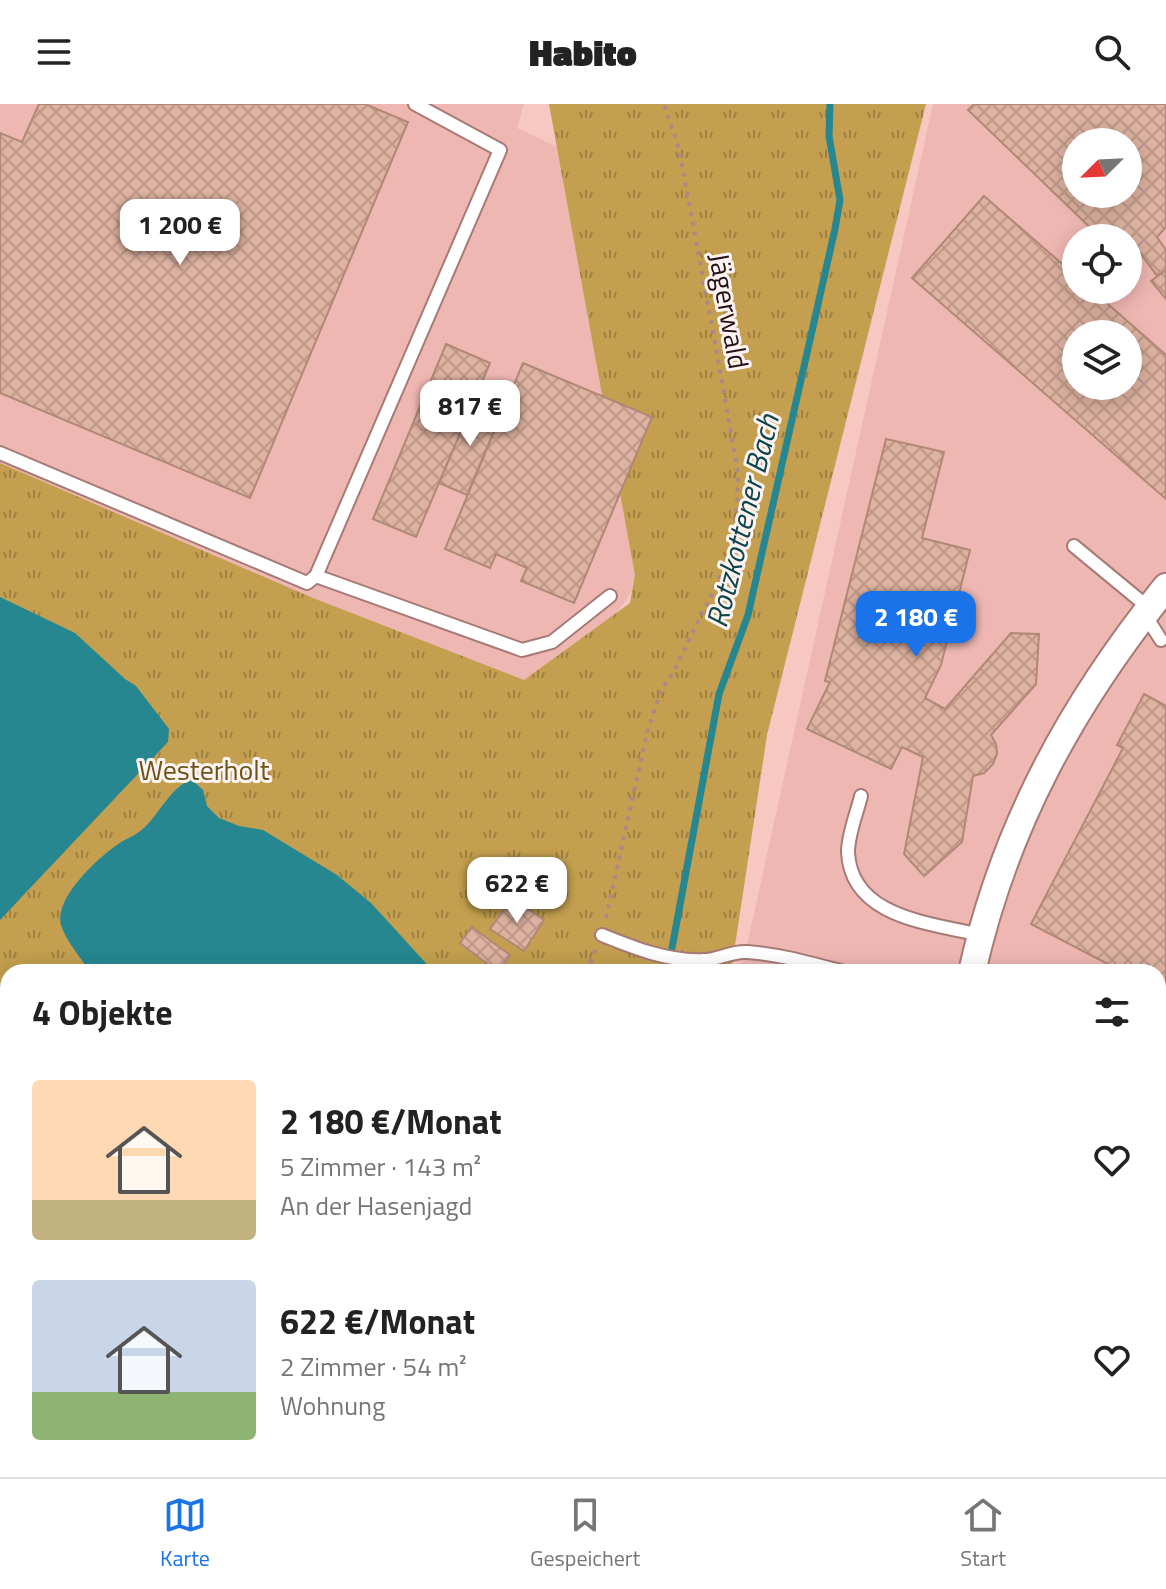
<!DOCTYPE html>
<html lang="de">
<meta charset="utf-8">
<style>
:root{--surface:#fff;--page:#f6f6f6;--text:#222;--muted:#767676;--line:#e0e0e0;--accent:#1a73e8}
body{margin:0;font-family:"Titillium Web",sans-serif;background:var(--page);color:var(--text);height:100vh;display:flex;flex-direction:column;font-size:30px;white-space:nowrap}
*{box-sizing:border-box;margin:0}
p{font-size:26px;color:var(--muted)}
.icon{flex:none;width:44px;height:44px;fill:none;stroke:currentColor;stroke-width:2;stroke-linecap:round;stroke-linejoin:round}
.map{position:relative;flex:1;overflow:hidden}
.panel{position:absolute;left:0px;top:860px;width:1166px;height:514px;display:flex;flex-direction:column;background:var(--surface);border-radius:24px 24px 0 0;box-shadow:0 4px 20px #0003}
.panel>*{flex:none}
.needle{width:52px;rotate:246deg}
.tools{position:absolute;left:1062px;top:24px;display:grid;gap:16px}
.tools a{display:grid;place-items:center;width:80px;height:80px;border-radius:50%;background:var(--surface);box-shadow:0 4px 20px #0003;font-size:40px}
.price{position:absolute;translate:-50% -68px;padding:0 18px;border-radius:16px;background:#fff;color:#222;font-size:26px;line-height:52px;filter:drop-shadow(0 2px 4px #0008)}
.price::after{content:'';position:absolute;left:50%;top:48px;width:24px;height:18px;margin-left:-12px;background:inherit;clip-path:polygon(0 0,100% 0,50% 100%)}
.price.current{background:var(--accent);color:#fff}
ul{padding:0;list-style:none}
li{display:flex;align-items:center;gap:24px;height:200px;padding:0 32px}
li span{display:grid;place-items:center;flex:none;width:224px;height:160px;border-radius:8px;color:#555}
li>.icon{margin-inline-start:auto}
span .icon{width:96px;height:96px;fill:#fffc;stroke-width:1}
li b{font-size:34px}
h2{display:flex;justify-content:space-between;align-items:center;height:96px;padding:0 32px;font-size:34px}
header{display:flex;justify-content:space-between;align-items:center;height:104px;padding:0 32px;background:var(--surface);font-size:36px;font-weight:800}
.dock{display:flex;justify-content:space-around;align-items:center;height:112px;border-top:2px solid var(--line);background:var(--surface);font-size:22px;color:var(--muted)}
.dock a{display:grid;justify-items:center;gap:4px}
.dock .current{color:var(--accent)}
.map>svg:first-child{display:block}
.built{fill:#efb7b2;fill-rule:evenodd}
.forest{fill:url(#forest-firs)}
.park{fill:url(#park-tufts)}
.water{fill:#268791}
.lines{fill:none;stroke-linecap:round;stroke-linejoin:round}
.stream{stroke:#268791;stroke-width:7}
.building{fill:url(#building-cross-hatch);stroke:#b18876;stroke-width:2;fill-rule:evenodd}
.service-casing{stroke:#a67a76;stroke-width:16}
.minor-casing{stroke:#a67a76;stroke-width:30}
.path{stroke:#ae8884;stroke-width:4;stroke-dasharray:4 6;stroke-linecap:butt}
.service{stroke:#fff;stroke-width:12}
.minor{stroke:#fff;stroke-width:26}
.labels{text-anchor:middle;stroke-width:6;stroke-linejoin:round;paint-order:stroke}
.street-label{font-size:28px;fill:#231211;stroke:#fdf3f2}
.park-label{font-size:28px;fill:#6d5416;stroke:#fdf3f2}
.water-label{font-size:30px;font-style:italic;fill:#0c454a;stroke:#fdf3f2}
</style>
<header><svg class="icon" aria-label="menu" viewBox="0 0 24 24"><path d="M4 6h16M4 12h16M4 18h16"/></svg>Habito<svg class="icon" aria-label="search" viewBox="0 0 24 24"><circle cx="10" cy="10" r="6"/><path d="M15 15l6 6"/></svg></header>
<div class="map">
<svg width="1166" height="1373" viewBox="0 0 1166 1373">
<defs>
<pattern id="forest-firs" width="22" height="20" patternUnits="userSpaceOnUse" patternTransform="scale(2)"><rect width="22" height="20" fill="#c39f4f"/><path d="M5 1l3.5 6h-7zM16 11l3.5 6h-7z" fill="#9e8040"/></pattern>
<pattern id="park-tufts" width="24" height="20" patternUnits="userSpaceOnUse" patternTransform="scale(2)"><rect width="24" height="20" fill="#c39f4f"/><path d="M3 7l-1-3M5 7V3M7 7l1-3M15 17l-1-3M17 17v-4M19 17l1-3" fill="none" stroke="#9e8040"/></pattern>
<pattern id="building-cross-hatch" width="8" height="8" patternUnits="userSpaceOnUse" patternTransform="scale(2)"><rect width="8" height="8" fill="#ddb2a0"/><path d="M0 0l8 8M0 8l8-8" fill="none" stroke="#bd9889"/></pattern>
</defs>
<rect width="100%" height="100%" fill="#f8c7c2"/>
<g class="built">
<path d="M0 0H524L517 24 577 52 644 465 629 492 603 528 519 619 0 382Z"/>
<path d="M933 0H1166V1373H701L694 1366H1158V868H741ZM1076 38H1128V90H1076ZM1076 134H1128V186H1076ZM1076 230H1128V282H1076Z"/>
</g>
<path class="forest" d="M45 1366H365L372 1373H37Z"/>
<g class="park">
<path d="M549 0H926L767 631 731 868H8V1366H36L28 1373H0V359L313 494 524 576 630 499 635 471Z"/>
<path d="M389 1366H655L660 1373H396Z"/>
</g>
<g class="water">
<path d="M0 493 75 529 125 575 136 582 169 625 168 638 0 816Z"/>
<path d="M192 676 203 686 207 702 219 714 239 722 263 726 337 771 371 799 434 868H90C81 854 66 837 61 821 54 795 95 757 114 743 124 735 136 732 145 723 158 711 174 679 192 676Z"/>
</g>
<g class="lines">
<g class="stream">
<path d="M672 844 719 590 748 511 835 125 840 96 829 32 830 0"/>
<path d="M665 868 666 863"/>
<path d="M590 1366 597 1373"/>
</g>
</g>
<g class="building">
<path d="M39 0H365L408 18 250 394 0 289V29L22 38Z"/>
<path d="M974 0H1166V123L1157 133 1166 146V166L1158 173 1140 149 1128 160V134H1101L968 6ZM1076 38H1128V90H1076Z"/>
<path d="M984 92 1076 172V186H1092L1166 251V395L912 174ZM1076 230H1128V282H1076Z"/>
<path d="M1166 166V195L1151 177Z"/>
<path d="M446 240 490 259 416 433 373 415Z"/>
<path d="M523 259 652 313 574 499 521 477 527 464 496 450 490 464 445 445Z"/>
<path d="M474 297 502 308 467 391 439 379Z"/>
<path d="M886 335 944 348 922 434 970 446 941 561 925 594 945 605 1011 529 1039 530 1036 580 991 631 996 640 997 650 993 660 984 669 973 672 962 738 924 772 904 750 923 653 902 643 891 665 807 625 830 578 825 577Z"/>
<path d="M1144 590 1166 602V880L1158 881V868H1123L1031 820 1123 644 1117 641Z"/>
<path d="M512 794 544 816 524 847 490 825Z"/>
<path d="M472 823 510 851 498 868 460 839Z"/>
<path d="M1166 963V1061H1161V1064H1158V976H1161L1162 964Z"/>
<path d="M763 1366H830L826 1373H777Z"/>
</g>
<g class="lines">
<g class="service-casing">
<g id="service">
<path d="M0 349 307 479 316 472 500 46 415 0"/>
<path d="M1074 442 1149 504"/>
<path d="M316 472 522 546 552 538 610 492"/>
<path d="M1144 509 1161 536"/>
<path d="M861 692C857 709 848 730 848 748 851 814 931 819 980 831"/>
<path d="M602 831C634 844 669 858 704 856 718 856 731 847 747 848 779 850 813 860 844 868"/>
<path d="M913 1373 931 1366"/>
</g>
</g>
<g class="minor-casing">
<g id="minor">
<path d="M972 868C1005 721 1072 600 1166 483"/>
<path d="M1008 1366 1011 1373"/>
</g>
</g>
<g class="path">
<path d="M606 814 647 629 661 586 673 569 720 473 732 440 737 403 738 369 716 244 679 45 664 0"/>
<path d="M586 868 596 845"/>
<path d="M1158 939H1166"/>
<path d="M0 1162 8 1163"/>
<path d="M337 1366 339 1373"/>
<path d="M375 1366 382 1373"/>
<path d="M633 1366 638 1373"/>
<path d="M165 1373 178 1366"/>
</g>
<use href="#service" class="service"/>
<use href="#minor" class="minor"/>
</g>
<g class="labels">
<g class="street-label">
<text transform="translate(729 207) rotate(80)" y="10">Jägerwald</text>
</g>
<g class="park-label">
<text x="204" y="676">Westerholt</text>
</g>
<g class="water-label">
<text transform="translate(743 417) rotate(-76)" y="10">Rotzkottener Bach</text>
</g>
</g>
</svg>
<div class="tools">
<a><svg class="needle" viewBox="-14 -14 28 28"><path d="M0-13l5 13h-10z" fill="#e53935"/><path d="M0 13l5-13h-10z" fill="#767676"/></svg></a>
<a><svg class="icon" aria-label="locate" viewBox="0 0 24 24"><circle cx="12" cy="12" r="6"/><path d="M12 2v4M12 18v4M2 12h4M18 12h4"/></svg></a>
<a><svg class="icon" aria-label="layers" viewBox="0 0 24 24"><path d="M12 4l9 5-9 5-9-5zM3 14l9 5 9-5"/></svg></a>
</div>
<b class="price" style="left:180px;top:163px">1 200 €</b>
<b class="price" style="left:470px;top:344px">817 €</b>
<b class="price current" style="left:916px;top:555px">2 180 €</b>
<b class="price" style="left:517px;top:821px">622 €</b>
<section class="panel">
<h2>4 Objekte<svg class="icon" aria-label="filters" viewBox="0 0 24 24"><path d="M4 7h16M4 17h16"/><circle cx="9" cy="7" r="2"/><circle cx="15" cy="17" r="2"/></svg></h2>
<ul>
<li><span style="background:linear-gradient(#ffd9b3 75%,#c2b280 0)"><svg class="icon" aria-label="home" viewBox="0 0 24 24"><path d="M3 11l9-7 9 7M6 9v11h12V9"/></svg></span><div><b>2 180 €/Monat</b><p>5 Zimmer · 143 m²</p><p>An der Hasenjagd</p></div><svg class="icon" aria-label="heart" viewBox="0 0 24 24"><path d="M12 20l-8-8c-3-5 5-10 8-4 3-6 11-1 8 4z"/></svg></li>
<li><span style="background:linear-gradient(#c9d6e8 70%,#8fb573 0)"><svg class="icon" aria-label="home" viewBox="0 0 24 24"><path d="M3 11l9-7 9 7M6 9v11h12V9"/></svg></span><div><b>622 €/Monat</b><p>2 Zimmer · 54 m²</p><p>Wohnung</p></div><svg class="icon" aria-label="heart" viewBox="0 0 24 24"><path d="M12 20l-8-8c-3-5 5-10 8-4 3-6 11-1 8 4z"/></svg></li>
</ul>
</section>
</div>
<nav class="dock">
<a class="current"><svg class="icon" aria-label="map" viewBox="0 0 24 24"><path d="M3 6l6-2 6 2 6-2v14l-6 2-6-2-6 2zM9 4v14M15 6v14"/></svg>Karte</a>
<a><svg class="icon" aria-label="saved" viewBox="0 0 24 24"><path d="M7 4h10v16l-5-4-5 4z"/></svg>Gespeichert</a>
<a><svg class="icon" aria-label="home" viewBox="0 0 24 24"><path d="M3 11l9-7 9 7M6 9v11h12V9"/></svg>Start</a>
</nav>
